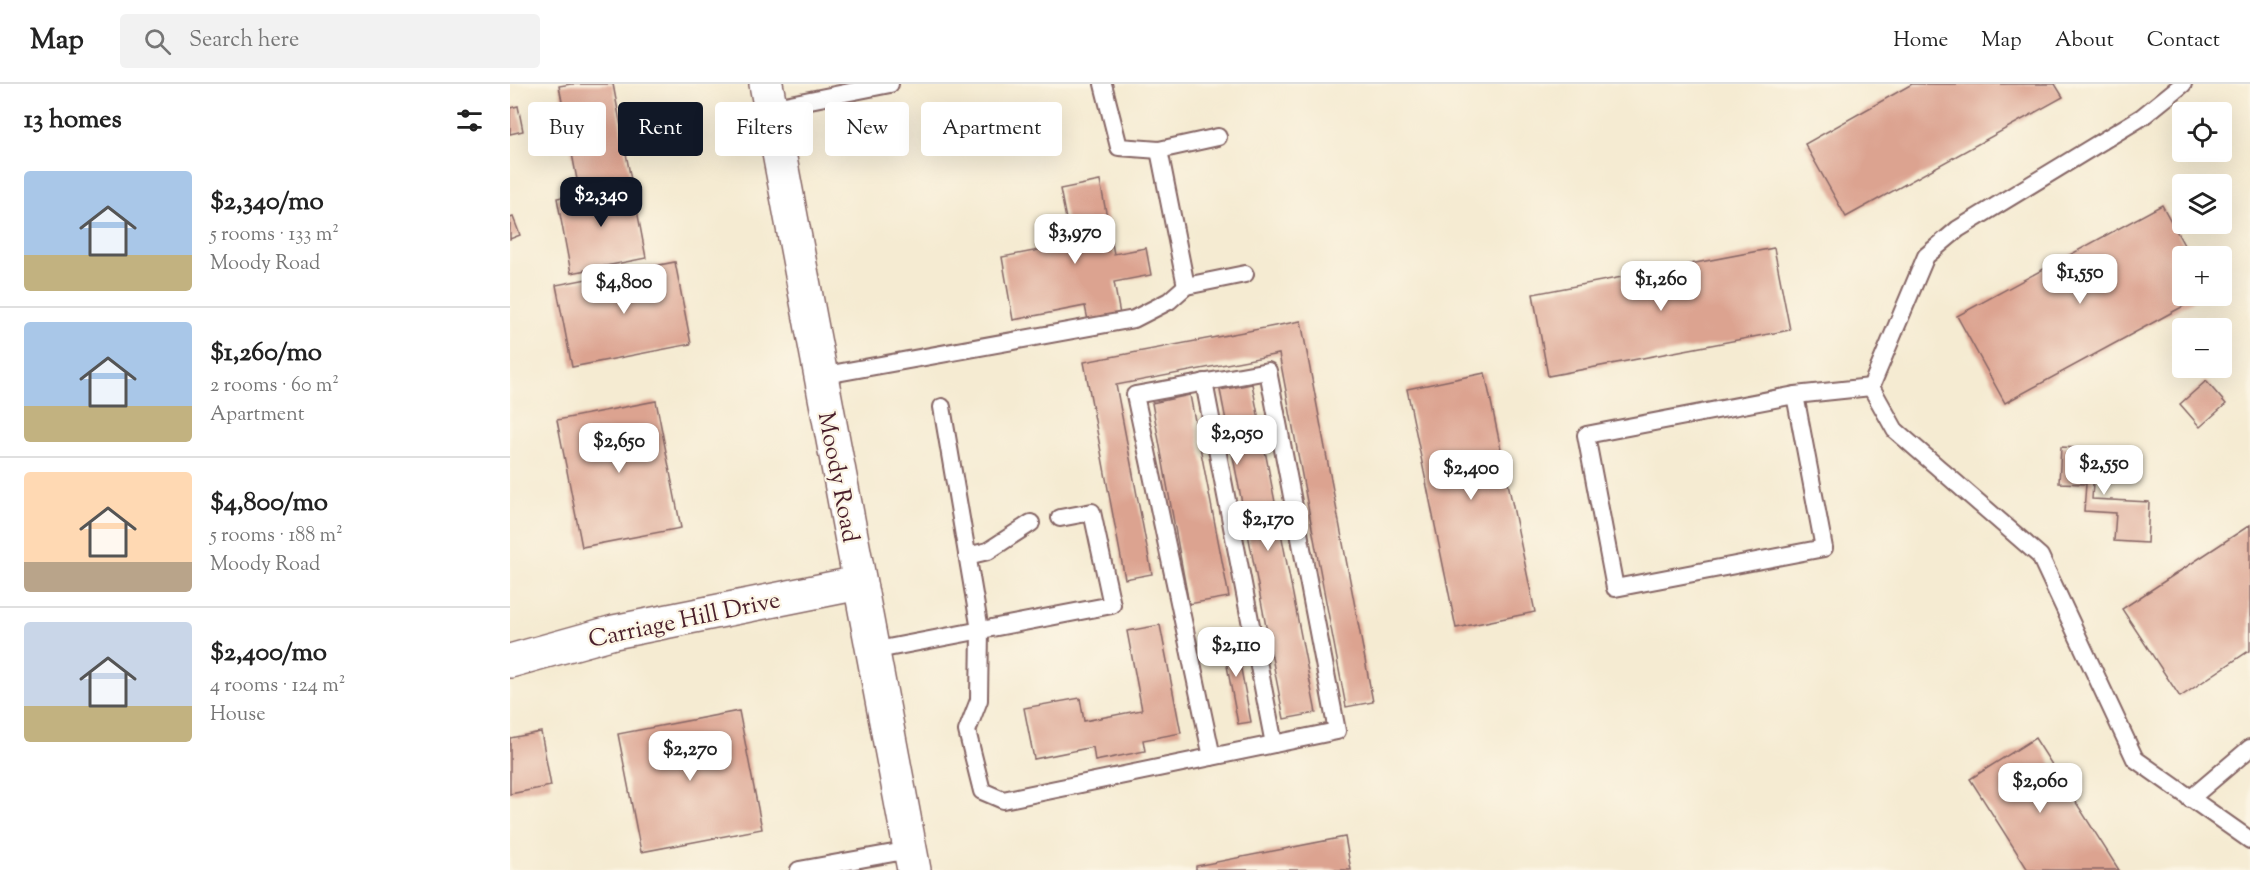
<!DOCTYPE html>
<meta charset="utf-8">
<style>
:root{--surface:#fff;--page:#f2f2f2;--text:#222;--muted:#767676;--line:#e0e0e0;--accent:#111827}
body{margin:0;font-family:"Sorts Mill Goudy",serif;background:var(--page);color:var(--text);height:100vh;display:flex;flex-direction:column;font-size:22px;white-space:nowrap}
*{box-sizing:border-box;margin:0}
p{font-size:20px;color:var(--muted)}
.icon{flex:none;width:33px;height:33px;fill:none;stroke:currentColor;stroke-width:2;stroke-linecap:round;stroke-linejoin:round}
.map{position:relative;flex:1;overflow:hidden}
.side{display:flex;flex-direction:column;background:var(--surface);width:510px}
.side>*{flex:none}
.top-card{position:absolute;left:18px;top:18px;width:570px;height:54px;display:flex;gap:12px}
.controls{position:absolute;left:1662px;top:18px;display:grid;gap:12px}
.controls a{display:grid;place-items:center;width:60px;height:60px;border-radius:6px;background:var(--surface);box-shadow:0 6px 24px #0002;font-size:30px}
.price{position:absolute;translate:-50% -51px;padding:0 14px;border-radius:12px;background:#fff;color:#222;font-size:20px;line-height:39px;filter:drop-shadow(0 2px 3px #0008)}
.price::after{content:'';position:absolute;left:50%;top:36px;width:18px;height:14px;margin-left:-9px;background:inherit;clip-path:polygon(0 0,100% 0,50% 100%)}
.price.selected{background:var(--accent);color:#fff}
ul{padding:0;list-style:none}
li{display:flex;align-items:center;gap:18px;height:150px;padding:0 24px}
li+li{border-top:2px solid var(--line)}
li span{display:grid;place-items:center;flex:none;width:168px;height:120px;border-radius:6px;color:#555}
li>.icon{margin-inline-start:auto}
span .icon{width:72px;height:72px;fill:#fffc;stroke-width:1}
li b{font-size:26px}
h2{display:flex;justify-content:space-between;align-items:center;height:72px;padding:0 24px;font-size:26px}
.tag{padding:0 21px;border-radius:6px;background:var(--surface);box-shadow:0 6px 24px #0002;font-size:21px;line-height:54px}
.tag.selected{background:var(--accent);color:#fff}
header{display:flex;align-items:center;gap:36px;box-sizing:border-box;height:84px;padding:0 30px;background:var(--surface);border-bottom:2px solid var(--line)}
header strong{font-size:28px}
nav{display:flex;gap:33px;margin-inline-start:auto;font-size:21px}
.search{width:420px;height:54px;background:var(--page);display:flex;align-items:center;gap:15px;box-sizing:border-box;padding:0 21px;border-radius:6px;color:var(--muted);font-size:22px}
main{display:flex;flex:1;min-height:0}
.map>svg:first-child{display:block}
.building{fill:#dca390}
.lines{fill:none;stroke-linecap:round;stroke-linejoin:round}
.lane-casing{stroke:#866665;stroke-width:20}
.street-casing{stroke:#866665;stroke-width:36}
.secondary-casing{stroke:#866665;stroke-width:36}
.lane{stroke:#fff;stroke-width:16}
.street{stroke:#fff;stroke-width:33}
.secondary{stroke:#fff;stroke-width:33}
.labels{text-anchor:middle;stroke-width:4.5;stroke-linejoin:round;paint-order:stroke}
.street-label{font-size:24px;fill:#4a1f2b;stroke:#fcf5e5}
</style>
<header>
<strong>Map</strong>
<div class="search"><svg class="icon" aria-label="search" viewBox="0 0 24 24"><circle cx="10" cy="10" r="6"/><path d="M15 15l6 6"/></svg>Search here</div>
<nav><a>Home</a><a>Map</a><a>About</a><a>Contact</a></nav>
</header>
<main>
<section class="side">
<h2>13 homes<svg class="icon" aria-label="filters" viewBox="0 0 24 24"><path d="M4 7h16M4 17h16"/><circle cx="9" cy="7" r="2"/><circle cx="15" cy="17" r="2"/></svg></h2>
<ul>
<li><span style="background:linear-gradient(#a9c7e8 70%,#c2b280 0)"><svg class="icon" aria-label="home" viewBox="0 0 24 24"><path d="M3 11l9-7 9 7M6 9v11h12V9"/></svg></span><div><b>$2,340/mo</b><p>5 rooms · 133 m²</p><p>Moody Road</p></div></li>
<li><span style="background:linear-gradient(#a9c7e8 70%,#c2b280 0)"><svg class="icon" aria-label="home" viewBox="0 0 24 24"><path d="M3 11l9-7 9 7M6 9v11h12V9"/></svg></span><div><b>$1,260/mo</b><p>2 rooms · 60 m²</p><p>Apartment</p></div></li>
<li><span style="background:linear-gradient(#ffd9b3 75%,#b9a48a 0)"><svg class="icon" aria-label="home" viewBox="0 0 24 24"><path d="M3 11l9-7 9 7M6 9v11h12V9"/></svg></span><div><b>$4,800/mo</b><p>5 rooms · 188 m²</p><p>Moody Road</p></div></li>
<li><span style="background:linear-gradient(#c9d6e8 70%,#c2b280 0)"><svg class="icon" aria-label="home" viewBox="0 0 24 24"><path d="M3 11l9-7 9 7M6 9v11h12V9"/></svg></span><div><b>$2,400/mo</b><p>4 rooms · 124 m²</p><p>House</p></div></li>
</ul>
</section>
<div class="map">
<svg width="1740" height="786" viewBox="0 0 1740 786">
<rect width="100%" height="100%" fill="#fcf5e5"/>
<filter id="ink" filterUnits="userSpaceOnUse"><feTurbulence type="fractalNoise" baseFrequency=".0167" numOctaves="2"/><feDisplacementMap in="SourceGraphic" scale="12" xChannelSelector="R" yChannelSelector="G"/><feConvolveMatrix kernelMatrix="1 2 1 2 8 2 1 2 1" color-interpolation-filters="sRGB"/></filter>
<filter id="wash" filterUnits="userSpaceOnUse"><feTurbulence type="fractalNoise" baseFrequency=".008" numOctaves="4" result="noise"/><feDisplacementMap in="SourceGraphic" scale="24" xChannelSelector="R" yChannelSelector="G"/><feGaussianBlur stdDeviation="1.35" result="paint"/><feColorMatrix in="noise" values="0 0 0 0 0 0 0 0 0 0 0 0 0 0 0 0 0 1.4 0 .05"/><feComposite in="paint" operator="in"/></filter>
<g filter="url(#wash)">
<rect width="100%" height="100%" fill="#f5ebd2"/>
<g id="blocks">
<g class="building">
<path d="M61 0H103L121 96 69 106 49 2Z"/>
<path d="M1402 0H1545L1553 13 1336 133 1295 60Z"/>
<path d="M8 22 13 47 0 50V24Z"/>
<path d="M590 97 604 170 636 164 641 191 604 198 611 236 579 241 575 222 503 236 492 173 561 160 550 105Z"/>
<path d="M122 99 136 174 61 189 47 114Z"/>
<path d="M1652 121 1680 172H1672V212H1692L1495 319 1447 232Z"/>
<path d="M3 133 10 151 0 155V134Z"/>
<path d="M1264 164 1280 246 1038 292 1023 210Z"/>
<path d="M165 178 181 260 62 283 46 201Z"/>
<path d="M791 237 863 618 836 623 769 270 606 301 642 490 615 495 574 278Z"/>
<path d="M975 289 1025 528 946 544 897 305Z"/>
<path d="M1696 297 1716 320 1690 343 1670 320Z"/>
<path d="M742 300 806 629 774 635 710 306Z"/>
<path d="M680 311 719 513 679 520 642 319Z"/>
<path d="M146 317 171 444 72 463 47 336Z"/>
<path d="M1551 363 1585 365 1582 415 1639 418 1637 459 1604 457 1606 429 1574 427 1576 400 1549 399Z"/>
<path d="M1740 441V566L1670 613 1612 525Z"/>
<path d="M650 541 671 649 633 656 635 667 585 677 583 663 524 675 514 624 570 614 574 637 632 626 617 547Z"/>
<path d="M724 548 741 638 728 640 711 550Z"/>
<path d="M229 627 252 745 131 768 108 650Z"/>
<path d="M31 648 41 702 0 710V654Z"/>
<path d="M1525 654 1609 786H1518L1460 695Z"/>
<path d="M835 753 841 786H686V782Z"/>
</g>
</g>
</g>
<g filter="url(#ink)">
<use href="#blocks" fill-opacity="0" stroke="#866665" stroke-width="1.5"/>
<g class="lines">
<g class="lane-casing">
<g id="lane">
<path d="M593 0 609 63 649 66 708 53"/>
<path d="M1673 0 1632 33 1448 145 1416 172 1361 303 1385 346 1530 472 1625 675 1740 756"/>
<path d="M260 24 380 0"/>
<path d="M649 66 676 202"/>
<path d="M310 292 624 235 659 217 676 202 735 190"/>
<path d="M694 298 764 660"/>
<path d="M1285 311 1314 464 1105 504 1076 351Z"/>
<path d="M1285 311 1361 303"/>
<path d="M432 323 470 546 469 616 457 647 472 707 493 716 827 647 758 287 625 311 702 673"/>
<path d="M457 472 478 467 521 439"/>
<path d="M362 567 602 521 582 428 550 434"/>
<path d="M1680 715 1740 664"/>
<path d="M289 786 400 766"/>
</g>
</g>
<g class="street-casing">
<path id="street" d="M0 577 104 548 349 499"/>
</g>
<g class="secondary-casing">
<path id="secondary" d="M256 0 404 786"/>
</g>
<use href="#lane" class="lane"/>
<use href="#street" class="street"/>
<use href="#secondary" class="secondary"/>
</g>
</g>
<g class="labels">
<g class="street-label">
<text transform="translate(329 393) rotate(79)" y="8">Moody Road</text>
<text transform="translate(174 535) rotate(-12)" y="8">Carriage Hill Drive</text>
</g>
</g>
</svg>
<div class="controls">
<a><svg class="icon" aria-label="locate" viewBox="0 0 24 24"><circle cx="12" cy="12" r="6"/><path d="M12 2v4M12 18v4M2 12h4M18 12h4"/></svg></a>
<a><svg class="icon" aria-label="layers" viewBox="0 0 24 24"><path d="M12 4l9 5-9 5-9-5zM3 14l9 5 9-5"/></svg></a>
<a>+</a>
<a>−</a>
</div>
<b class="price selected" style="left:91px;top:144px">$2,340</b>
<b class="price" style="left:565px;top:181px">$3,970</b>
<b class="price" style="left:1570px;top:221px">$1,550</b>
<b class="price" style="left:1151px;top:228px">$1,260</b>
<b class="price" style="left:114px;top:231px">$4,800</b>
<b class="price" style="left:727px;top:382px">$2,050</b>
<b class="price" style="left:109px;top:390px">$2,650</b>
<b class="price" style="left:1594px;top:412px">$2,550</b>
<b class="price" style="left:961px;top:417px">$2,400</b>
<b class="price" style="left:758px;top:468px">$2,170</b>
<b class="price" style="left:726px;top:594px">$2,110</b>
<b class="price" style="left:180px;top:698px">$2,270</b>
<b class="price" style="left:1530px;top:730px">$2,060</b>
<div class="top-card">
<a class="tag">Buy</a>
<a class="tag selected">Rent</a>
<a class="tag">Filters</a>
<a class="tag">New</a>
<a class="tag">Apartment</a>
</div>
</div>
</main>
